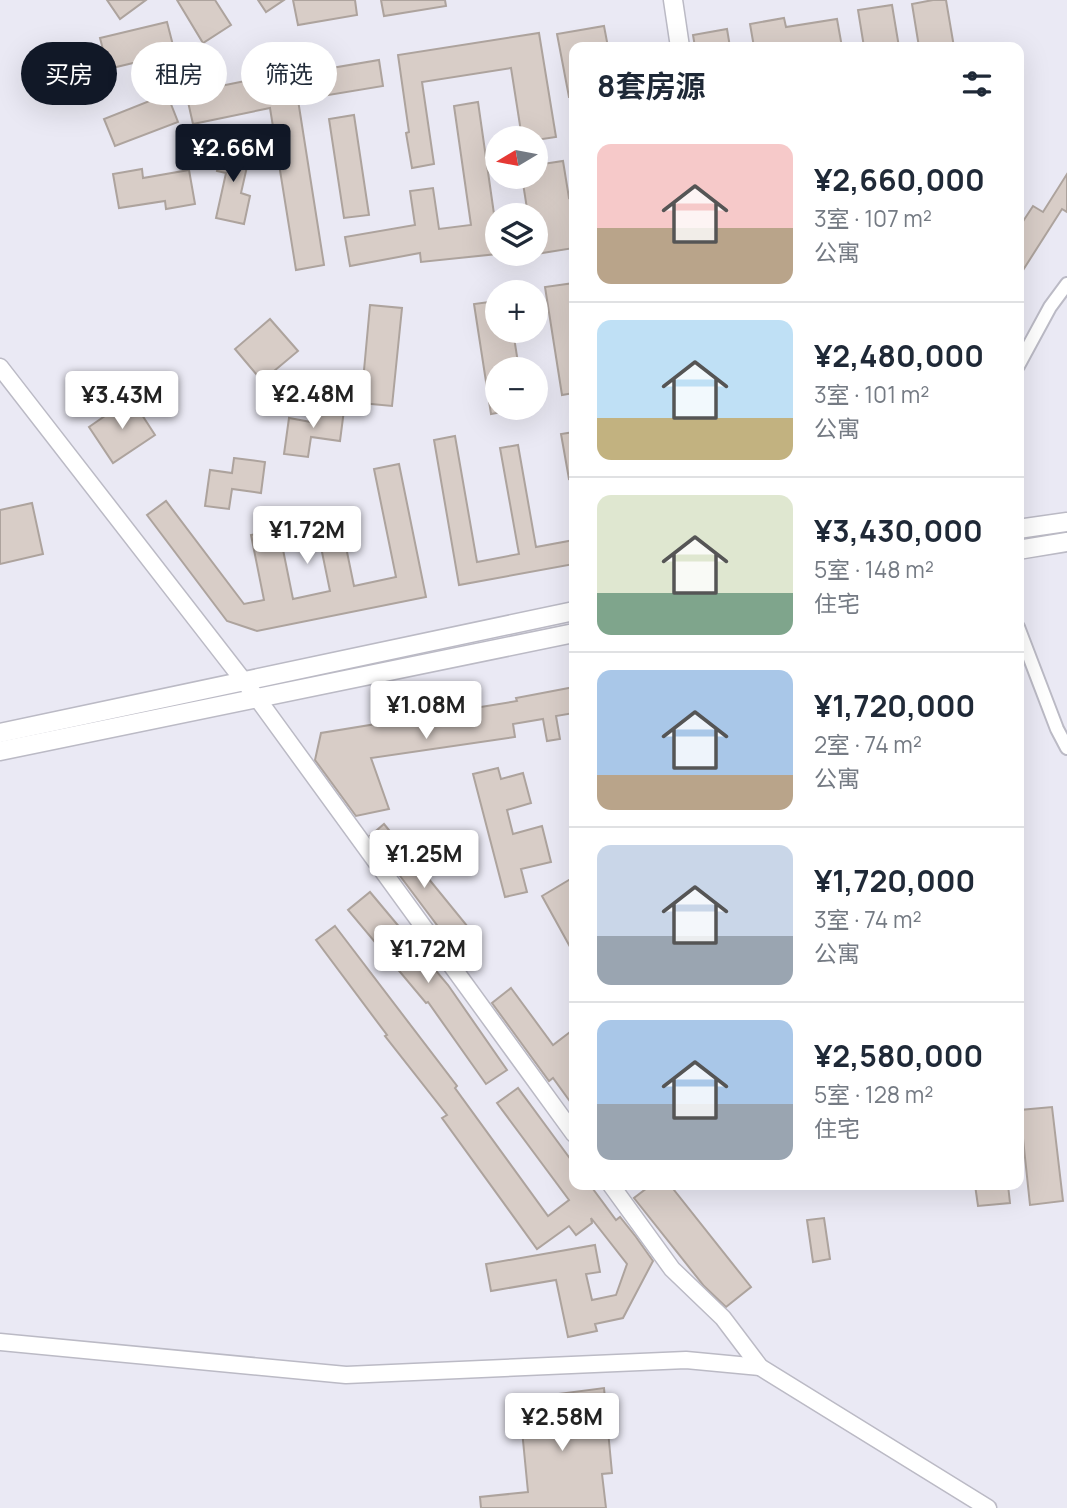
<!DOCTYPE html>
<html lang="zh">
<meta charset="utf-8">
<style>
:root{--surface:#fff;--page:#f2f2f3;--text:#1f2937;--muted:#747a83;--line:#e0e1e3;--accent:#111827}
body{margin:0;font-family:Manrope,"Noto Sans SC",sans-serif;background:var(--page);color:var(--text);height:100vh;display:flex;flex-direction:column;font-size:26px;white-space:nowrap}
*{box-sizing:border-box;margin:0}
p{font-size:23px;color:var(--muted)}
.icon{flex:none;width:38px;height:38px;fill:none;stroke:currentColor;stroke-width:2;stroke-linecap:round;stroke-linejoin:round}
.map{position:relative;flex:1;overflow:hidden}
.details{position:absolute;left:569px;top:42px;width:455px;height:1148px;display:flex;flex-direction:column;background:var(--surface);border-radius:14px;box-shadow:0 7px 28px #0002}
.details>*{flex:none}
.banner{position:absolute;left:21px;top:42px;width:443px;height:63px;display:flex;gap:14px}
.needle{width:46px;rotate:260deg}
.controls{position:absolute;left:485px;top:126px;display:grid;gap:14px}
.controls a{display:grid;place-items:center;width:63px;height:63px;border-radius:50%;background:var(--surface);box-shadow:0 7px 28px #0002;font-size:35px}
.price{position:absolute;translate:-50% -60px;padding:0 16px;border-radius:7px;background:#fff;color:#222;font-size:23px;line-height:46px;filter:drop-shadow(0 2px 4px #0008)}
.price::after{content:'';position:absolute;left:50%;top:42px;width:21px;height:16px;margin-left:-10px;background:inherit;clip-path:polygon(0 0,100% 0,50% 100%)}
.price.on{background:var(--accent);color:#fff}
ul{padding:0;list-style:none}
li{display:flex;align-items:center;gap:21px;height:175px;padding:0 28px}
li+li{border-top:2px solid var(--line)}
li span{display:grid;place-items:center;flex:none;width:196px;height:140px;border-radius:14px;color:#555}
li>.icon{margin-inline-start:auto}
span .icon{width:84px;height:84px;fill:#fffc;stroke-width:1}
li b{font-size:30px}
h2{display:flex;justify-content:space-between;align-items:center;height:84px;padding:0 28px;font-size:30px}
.tag{padding:0 24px;border-radius:32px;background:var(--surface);box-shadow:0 7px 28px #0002;font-size:24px;line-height:63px}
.tag.on{background:var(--accent);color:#fff}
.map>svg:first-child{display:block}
.building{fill:#d8cdc7;stroke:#ada39d;stroke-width:2}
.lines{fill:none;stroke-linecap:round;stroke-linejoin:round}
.minor-casing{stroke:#bbbac5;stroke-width:16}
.tertiary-casing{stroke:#bbbac5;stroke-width:19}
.secondary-casing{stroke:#bbbac5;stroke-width:21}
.minor{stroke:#fff;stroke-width:12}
.tertiary{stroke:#fff;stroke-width:16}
.secondary{stroke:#fff;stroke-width:18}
</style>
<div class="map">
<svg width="1067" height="1508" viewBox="0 0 1067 1508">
<rect width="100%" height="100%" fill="#eae9f4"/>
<g class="building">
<path d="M107 0H146L120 19Z"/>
<path d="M177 0H215L231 25 203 43Z"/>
<path d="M258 0H284L266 12Z"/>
<path d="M293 0H355L357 15 298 25Z"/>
<path d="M381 0H445L446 6 384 16Z"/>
<path d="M933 0H946L954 47H919L912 4Z"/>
<path d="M892 5 899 47H864L858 10Z"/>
<path d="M784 18 786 27 837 19 842 47H754L750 24Z"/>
<path d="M167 22 175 53 108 69 100 38Z"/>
<path d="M604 26 608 47H574V97H569L557 34Z"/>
<path d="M727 29 730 47H695L693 35Z"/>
<path d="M539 33 556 137 536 140 522 138 511 68 422 82 434 164 412 168 406 133 409 132 398 55Z"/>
<path d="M379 60 383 86 298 100 324 265 296 270 270 108 193 124 186 93 255 79V81Z"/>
<path d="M167 94 178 122 115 146 104 119Z"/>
<path d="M478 102 495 221H497V254L421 262 420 253 350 266 345 237 415 225 410 191 433 188 439 229 471 225 454 106Z"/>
<path d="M354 115 369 215 344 218 329 119Z"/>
<path d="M223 143 251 149 241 193 250 196 244 224 216 218 226 173 217 171Z"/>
<path d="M563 161 569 198 574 197V248L536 254V215H528L522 177H536V165Z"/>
<path d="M142 169 143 178 189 170 195 204 166 209 165 201 119 208 113 174Z"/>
<path d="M1067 174V212L1062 209 1018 278V229L1033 206 1043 212Z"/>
<path d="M574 283V393L562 395 545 287Z"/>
<path d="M497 301V331H513L519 369H497V413L491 414 474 304Z"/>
<path d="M370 305 402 308 392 406 361 403Z"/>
<path d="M270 319 298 351 262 381 235 349Z"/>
<path d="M131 398 155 435 113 463 89 427Z"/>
<path d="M313 406 344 410 340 441 311 437 308 457 284 454 289 418 311 422Z"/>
<path d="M574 432V478L569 479 561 434Z"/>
<path d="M455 436 477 562 519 554 500 448 518 445 536 547 574 540V564L459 585 434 440Z"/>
<path d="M234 458 265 462 261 493 232 489 229 509 205 506 210 470 232 473Z"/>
<path d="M399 464 426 597 257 631 227 621 147 515 166 501 244 604 264 600 251 535 279 530 293 599 330 591 314 513 338 508 354 586 396 577 374 469Z"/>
<path d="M32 503 43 554 0 564V510Z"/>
<path d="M574 687V713L556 716 560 739 547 741 543 719 513 724 515 737 371 758 389 809 356 816 315 760 321 733 517 701 516 698Z"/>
<path d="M498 768 501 779 523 773 531 803 507 810 513 834 542 826 551 862 521 869 527 892 505 897 473 774Z"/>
<path d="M384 824 477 938 458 953 370 836Z"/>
<path d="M574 877V954L542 896Z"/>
<path d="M370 892 448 985 507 1070 486 1084 428 1002 426 1003 348 910Z"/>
<path d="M335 926 457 1086 455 1088 548 1216 569 1200 497 1103 518 1088 574 1164V1185H590L616 1220 620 1217 636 1237 653 1261 623 1318 595 1324 597 1331 568 1337 556 1280 491 1291 486 1264 595 1245 600 1272 586 1274 592 1300 616 1295 627 1264 591 1218 592 1223 576 1235 569 1226 537 1249 442 1118 447 1115 385 1036 387 1035 316 940Z"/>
<path d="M511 988 553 1045 574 1029V1107L553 1078 549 1081 492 1003Z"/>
<path d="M1052 1107 1063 1201 1030 1205 1020 1110Z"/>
<path d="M651 1185H670L751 1287 726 1307 704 1286 634 1198Z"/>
<path d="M975 1185H1008L1010 1203 978 1206Z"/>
<path d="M824 1218 830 1259 813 1262 807 1220Z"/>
<path d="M604 1388 612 1473 602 1474 606 1508H481L480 1497 528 1492 519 1399Z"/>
</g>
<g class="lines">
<g class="minor-casing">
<g id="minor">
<path d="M1018 366 1050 307 1067 284"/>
<path d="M1018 627 1057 729 1067 748"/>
</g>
</g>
<g class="tertiary-casing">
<g id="tertiary">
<path d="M0 367 257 698 574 1134"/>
<path d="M611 1185 672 1269 723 1318 760 1367 988 1508"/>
<path d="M0 1342 346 1375 686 1360 760 1367"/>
</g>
</g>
<g class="secondary-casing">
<g id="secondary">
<path d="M673 0 680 47"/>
<path d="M1018 529 1067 522"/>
<path d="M1018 550 1067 542"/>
<path d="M0 733 574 611"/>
<path d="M0 751 574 633"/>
</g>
</g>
<use href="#minor" class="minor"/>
<use href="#tertiary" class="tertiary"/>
<use href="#secondary" class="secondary"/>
</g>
</svg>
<div class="controls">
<a><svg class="needle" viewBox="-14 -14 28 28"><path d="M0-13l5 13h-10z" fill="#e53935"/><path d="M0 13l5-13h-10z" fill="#747a83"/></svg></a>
<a><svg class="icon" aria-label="layers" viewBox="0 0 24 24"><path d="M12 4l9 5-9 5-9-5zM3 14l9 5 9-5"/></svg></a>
<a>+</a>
<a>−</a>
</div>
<b class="price on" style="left:233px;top:184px">¥2.66M</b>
<b class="price" style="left:313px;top:430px">¥2.48M</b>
<b class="price" style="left:122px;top:431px">¥3.43M</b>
<b class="price" style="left:307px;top:566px">¥1.72M</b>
<b class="price" style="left:426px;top:741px">¥1.08M</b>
<b class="price" style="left:424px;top:890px">¥1.25M</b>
<b class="price" style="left:428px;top:985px">¥1.72M</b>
<b class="price" style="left:562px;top:1453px">¥2.58M</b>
<div class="banner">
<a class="tag on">买房</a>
<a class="tag">租房</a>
<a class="tag">筛选</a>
</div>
<section class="details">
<h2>8套房源<svg class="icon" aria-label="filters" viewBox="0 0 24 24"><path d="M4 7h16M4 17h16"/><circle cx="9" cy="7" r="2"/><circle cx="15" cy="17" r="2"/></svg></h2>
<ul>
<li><span style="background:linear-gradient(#f6c9c9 60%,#b9a48a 0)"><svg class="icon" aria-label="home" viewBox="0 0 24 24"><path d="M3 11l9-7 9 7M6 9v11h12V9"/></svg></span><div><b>¥2,660,000</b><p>3室 · 107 m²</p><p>公寓</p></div></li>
<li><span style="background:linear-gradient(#bfe0f5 70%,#c2b280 0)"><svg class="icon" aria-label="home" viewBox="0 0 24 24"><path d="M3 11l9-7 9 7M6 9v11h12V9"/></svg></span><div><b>¥2,480,000</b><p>3室 · 101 m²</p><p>公寓</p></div></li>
<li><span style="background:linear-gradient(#dfe7d0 70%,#7fa58c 0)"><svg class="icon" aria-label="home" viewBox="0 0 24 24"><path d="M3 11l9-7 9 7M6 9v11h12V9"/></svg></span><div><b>¥3,430,000</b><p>5室 · 148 m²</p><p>住宅</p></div></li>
<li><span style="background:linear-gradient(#a9c7e8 75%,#b9a48a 0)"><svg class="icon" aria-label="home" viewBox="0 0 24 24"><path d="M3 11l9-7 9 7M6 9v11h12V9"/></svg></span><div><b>¥1,720,000</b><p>2室 · 74 m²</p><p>公寓</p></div></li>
<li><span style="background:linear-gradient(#c9d6e8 65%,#9aa5b1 0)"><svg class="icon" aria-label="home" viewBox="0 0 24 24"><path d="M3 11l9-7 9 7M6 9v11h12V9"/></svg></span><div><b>¥1,720,000</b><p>3室 · 74 m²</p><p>公寓</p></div></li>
<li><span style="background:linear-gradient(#a9c7e8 60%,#9aa5b1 0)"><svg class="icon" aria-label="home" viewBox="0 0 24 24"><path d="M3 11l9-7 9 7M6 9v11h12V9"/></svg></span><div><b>¥2,580,000</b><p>5室 · 128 m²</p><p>住宅</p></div></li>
</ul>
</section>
</div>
